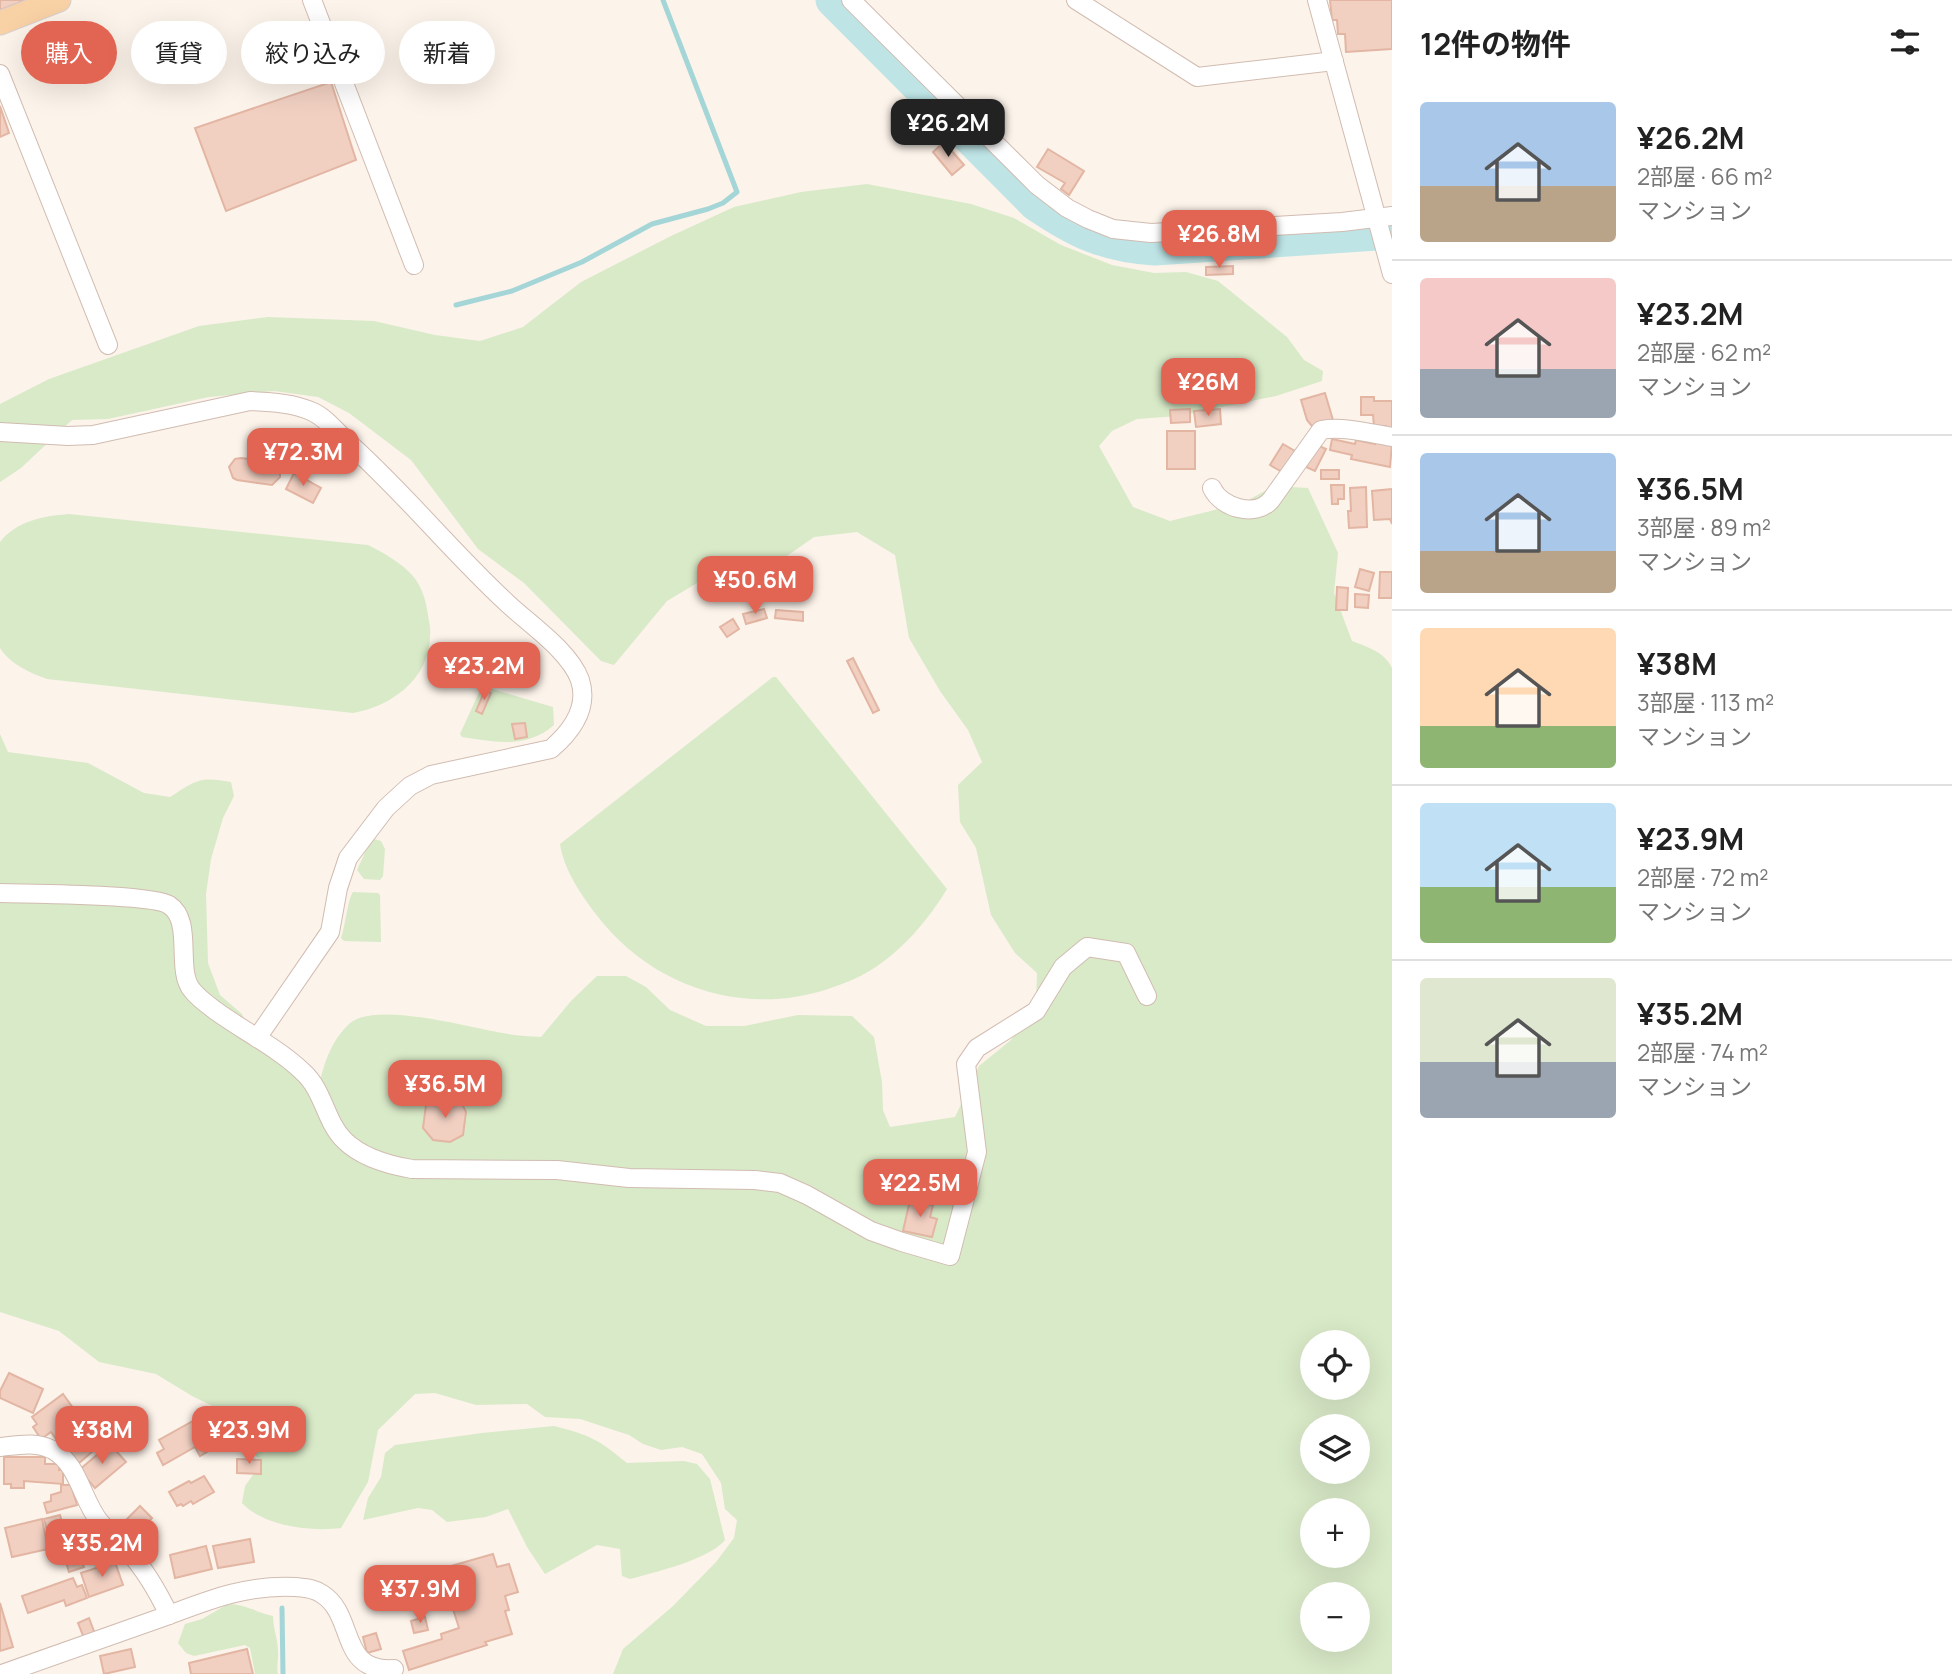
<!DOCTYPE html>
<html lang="ja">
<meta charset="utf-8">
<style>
:root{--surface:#fff;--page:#f6f6f6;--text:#222;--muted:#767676;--line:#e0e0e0;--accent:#e26553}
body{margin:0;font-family:Manrope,"Noto Sans JP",sans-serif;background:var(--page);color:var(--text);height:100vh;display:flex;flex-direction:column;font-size:26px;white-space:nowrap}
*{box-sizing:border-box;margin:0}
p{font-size:23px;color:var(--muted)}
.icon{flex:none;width:38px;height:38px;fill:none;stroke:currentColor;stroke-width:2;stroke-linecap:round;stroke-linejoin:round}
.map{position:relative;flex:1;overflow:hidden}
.sheet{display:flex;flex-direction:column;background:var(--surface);width:560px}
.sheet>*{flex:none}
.banner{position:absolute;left:21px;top:21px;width:665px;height:63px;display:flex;gap:14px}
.tools{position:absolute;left:1300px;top:1330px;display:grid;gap:14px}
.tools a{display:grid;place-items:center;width:70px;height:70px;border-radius:50%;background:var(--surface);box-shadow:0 7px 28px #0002;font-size:35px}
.price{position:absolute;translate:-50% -60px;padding:0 16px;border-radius:14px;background:var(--accent);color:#fff;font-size:23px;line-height:46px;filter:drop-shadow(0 2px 4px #0008)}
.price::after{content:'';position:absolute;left:50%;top:42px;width:21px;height:16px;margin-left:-10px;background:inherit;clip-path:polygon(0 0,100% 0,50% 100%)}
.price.active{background:#222;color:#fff}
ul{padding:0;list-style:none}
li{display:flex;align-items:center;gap:21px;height:175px;padding:0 28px}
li+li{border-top:2px solid var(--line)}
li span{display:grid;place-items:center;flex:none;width:196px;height:140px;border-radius:7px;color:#555}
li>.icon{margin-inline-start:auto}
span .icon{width:84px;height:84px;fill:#fffc;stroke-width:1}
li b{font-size:30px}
h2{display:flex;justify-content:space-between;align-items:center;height:84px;padding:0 28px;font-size:30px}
.chip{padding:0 24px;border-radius:32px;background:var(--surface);box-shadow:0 7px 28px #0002;font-size:24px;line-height:63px}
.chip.active{background:var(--accent);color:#fff}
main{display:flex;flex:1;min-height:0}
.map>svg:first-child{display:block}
.green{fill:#d9eac8;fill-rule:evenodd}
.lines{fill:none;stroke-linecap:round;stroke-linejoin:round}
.stream{stroke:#a4d5d7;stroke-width:5}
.river{stroke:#bee4e6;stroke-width:33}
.building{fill:#f1d0c2;stroke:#e3b5a3;stroke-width:2}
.minor-casing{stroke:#d1bcb1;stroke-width:20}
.major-casing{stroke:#d9d0cd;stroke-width:25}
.minor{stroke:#fff;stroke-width:18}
.major{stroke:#f8d1a5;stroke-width:23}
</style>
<main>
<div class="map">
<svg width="1392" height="1674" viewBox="0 0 1392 1674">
<rect width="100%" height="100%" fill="#fcf3ea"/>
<g class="green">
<path d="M867 184 971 204 1014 218 1061 245 1112 265 1154 273 1186 272 1218 281 1287 337 1304 360 1323 371 1322 381 1276 396 1178 416 1137 419 1112 431 1099 446 1133 507 1170 521 1243 503 1274 486 1308 488 1338 553 1334 593 1352 641C1367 647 1385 652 1392 668V1674H613L623 1649 673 1606 716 1562 734 1538 737 1520 725 1509 721 1483 702 1454 682 1447 661 1450 643 1444 629 1435 580 1419 545 1417 527 1404 476 1405 435 1393 415 1394 378 1430 368 1482 341 1528C311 1532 263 1526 242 1503L245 1486 262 1462 251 1451 247 1431 227 1413 192 1396 156 1374 99 1362 59 1331 0 1312V734L8 752 88 763 144 793 170 797C196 780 200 776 231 782L234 796 223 818 211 859 206 894 208 963 220 995 242 1014 254 1041 277 1063 293 1070 304 1088 320 1081C325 1060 332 1040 349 1024 375 1000 470 1028 503 1033 516 1036 529 1036 541 1037L571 1001 597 976H626L646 987 670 1010 706 1026H744L798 1015 852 1016 874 1037 882 1082 883 1110 890 1127 955 1117 979 1066 1011 1040 1036 1002 1037 973 1015 953 991 915 976 848 960 822 958 785 982 762 968 730 940 691 909 638 895 555 857 532 814 537 777 563 719 570 667 601 614 665 601 661 524 583 478 549 411 460 349 413 318 397 274 391 209 397 108 419 72 420 21 468 0 482V404L49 379 199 326 268 317 374 321 435 335 480 341 523 327 581 282 671 236 734 207 801 192ZM1312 1342H1358V1388H1312ZM1312 1426H1358V1472H1312ZM1312 1510H1358V1556H1312ZM1312 1594H1358V1640H1312Z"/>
<path d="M69 514 368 545C384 553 400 562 412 575 422 586 426 601 428 615 429 622 431 629 430 636 430 679 390 707 353 713L47 679C30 673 10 664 0 648V542C17 521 42 516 69 514Z"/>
<path d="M773 677H776L947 889C928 920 903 950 871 970 858 978 843 984 828 989 746 1016 658 989 603 923 585 901 564 872 560 844Z"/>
<path d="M482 686 553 707 554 725C527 749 495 742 462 737L460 734Z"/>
<path d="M374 839 381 841 385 849 383 876 380 880 364 879 357 870 369 844Z"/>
<path d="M353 892 378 893 380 895 381 942 344 941 341 938C345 928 348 898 353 892Z"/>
<path d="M554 1426C590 1435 599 1440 627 1463L684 1461 697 1464 710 1479 725 1540C708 1560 655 1572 630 1579L622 1576 620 1549 597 1545 545 1574 527 1547 508 1509 486 1517 447 1522 432 1510 418 1508 363 1520 368 1498 381 1477 385 1453 395 1445 482 1433Z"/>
<path d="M228 1604C244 1604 256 1612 273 1616 273 1628 278 1640 278 1651 279 1659 276 1665 278 1674H255L250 1648 245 1645 194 1656 186 1653 178 1643 185 1624 202 1619Z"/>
</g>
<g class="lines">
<g class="stream">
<path d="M456 305 512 291 582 262 652 224 708 209 723 203 737 192 663 0"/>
<path d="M282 1608 283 1674"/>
</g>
<path class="river" d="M832 0 1035 204C1076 232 1105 246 1155 249L1392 233"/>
</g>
<g class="building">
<path d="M0 0H26L0 10Z"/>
<path d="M1330 0H1392V49L1346 52 1345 34H1338L1337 20H1332Z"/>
<path d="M331 82 356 160 226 211 195 128Z"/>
<path d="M0 106 9 133 0 137Z"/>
<path d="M944 142 964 165 952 175 933 152Z"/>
<path d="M1048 149 1084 171 1069 195 1061 189 1065 183 1037 167Z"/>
<path d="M1233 266V274L1206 275V267Z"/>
<path d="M1325 393 1333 420 1312 426 1307 420 1301 400Z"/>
<path d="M1361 397H1374V401H1392V429H1386V426H1374L1373 415H1361Z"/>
<path d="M1190 409V422L1171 423 1170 410Z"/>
<path d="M1220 409 1221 424 1196 427 1194 411Z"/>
<rect x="1167" y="431" width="28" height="38"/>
<path d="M1332 439 1355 444 1356 440 1375 444 1376 441 1392 444 1390 467 1351 459 1352 455 1330 450Z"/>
<path d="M1283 444 1295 451 1282 472 1270 465Z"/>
<path d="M1317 445 1326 449 1315 471 1306 467Z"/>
<path d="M241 458 275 462 280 467V477L272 485 237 480 233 478 229 467 235 459Z"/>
<rect x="1321" y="470" width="18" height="9"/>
<path d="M294 473 321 488 313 503 286 489Z"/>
<path d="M1331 485H1344V499H1338V504H1332Z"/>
<path d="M1366 487 1367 527 1349 528 1348 511H1351L1350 488Z"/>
<path d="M1392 489V524L1390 519 1374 520 1372 491Z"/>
<path d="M1360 569 1374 573 1369 591 1355 587Z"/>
<path d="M1380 572H1392V598H1379Z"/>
<path d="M1337 587 1348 588 1347 610H1336Z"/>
<path d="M1355 594 1369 595 1368 608 1355 607Z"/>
<path d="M764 609 767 618 746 624 743 614Z"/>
<path d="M776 610 803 612V621L775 618Z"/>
<path d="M733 619 739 629 727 637 720 627Z"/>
<path d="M853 658 879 710 873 713 847 661Z"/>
<path d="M485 690 491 693 482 714 476 711Z"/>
<path d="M525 723 527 737 515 739 512 724Z"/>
<path d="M436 1098 460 1100 466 1112 463 1135 450 1142 433 1140 423 1128 426 1105Z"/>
<path d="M910 1200 933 1205 930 1217 937 1219 932 1237 903 1231Z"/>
<path d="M9 1373 43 1389 33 1413 0 1398V1391Z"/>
<path d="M63 1394 79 1416 63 1428 66 1432 56 1439 51 1432 41 1439 33 1427 37 1424 32 1417Z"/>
<path d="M200 1417 217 1446 200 1456 195 1447 163 1465 157 1453 164 1449 159 1440Z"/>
<path d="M93 1422 107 1439 78 1464 68 1454 72 1451 67 1445Z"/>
<path d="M110 1444 126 1462 95 1488 79 1470Z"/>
<path d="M4 1457H45V1464H59V1470H63V1484L24 1481V1488H11V1484H4Z"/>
<path d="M237 1459 261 1460V1474L237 1473Z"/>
<path d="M204 1476 214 1492 193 1504 191 1501 183 1506 181 1504 177 1506 169 1492 189 1481 191 1483Z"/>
<path d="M61 1485H71L77 1505 47 1513 44 1503 51 1501V1495L61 1492Z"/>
<path d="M140 1506 152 1518 141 1530 144 1532 136 1541 132 1537 129 1539 118 1528Z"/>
<path d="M60 1515 64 1530 48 1534 44 1519Z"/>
<path d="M42 1519 48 1549 12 1557 5 1528Z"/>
<path d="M75 1539 84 1567 69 1572 60 1543Z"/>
<path d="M250 1539 254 1562 218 1568 213 1546Z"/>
<path d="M206 1546 212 1569 175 1578 170 1555Z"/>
<path d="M493 1554 497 1567 509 1564 518 1592 505 1596 509 1610 505 1611 512 1634 485 1642 487 1645 409 1670 403 1651 442 1639 441 1634 459 1628 447 1590 450 1588 444 1568Z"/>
<path d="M115 1562 123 1585 89 1597 81 1573Z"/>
<path d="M73 1578 77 1587 82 1585 87 1598 66 1606 64 1600 28 1613 22 1596Z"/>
<path d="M0 1603 13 1647 0 1651Z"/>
<path d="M425 1617 428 1630 414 1633 411 1621Z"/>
<path d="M89 1618 95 1634 84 1638 78 1623Z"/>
<path d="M376 1633 381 1649 367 1653 363 1637Z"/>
<path d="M131 1649 135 1667 104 1674 100 1656Z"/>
<path d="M247 1649 253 1674H191L189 1663Z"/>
</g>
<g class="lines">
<g class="minor-casing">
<g id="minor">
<path d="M312 0 414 265"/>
<path d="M851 0 1037 185 1067 208 1088 219 1113 229 1151 233 1342 222 1392 216"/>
<path d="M1076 0 1197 77 1334 61"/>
<path d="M1317 0 1392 274"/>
<path d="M0 74 108 345"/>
<path d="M0 432 68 436 93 435 250 401C271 402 294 403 313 412 328 419 340 436 353 447 407 496 453 553 507 603 528 623 570 651 580 680 589 708 572 731 551 749L431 775 410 786 386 808 348 858 338 888 330 932 257 1038"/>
<path d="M1212 488C1221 508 1256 518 1271 500L1321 430C1344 426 1369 433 1392 437"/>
<path d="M0 893C28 894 153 894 169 905 194 921 175 970 192 990 198 998 208 1005 216 1011 245 1032 278 1048 303 1072 324 1091 325 1121 344 1140 362 1158 388 1165 412 1169L557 1170 629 1178 755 1180 780 1183 807 1195 871 1231 902 1242 950 1256 977 1152 966 1064 977 1048 1036 1011 1063 967 1087 947 1126 953 1147 996"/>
<path d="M0 1447C18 1445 36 1441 53 1450 78 1464 82 1499 99 1521 108 1532 120 1541 129 1552 146 1571 158 1592 169 1615L2 1674"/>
<path d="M169 1615C211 1599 250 1584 296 1587 305 1588 313 1588 322 1594 356 1615 338 1673 394 1669"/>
</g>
</g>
<g class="major-casing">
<path id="major" d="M0 23 59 0"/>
</g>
<use href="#minor" class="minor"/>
<use href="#major" class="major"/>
</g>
</svg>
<div class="tools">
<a><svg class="icon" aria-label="locate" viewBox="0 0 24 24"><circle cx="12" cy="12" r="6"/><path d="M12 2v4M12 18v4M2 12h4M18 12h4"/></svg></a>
<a><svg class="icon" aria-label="layers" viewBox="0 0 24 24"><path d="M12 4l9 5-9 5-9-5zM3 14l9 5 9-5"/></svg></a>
<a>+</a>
<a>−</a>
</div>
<b class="price active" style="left:948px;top:159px">¥26.2M</b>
<b class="price" style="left:1219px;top:270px">¥26.8M</b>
<b class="price" style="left:1208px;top:418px">¥26M</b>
<b class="price" style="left:303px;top:488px">¥72.3M</b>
<b class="price" style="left:755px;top:616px">¥50.6M</b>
<b class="price" style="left:484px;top:702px">¥23.2M</b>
<b class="price" style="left:445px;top:1120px">¥36.5M</b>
<b class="price" style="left:920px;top:1219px">¥22.5M</b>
<b class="price" style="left:102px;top:1466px">¥38M</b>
<b class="price" style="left:249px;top:1466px">¥23.9M</b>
<b class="price" style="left:102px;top:1579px">¥35.2M</b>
<b class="price" style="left:420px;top:1625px">¥37.9M</b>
<div class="banner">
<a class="chip active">購入</a>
<a class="chip">賃貸</a>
<a class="chip">絞り込み</a>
<a class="chip">新着</a>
</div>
</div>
<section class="sheet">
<h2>12件の物件<svg class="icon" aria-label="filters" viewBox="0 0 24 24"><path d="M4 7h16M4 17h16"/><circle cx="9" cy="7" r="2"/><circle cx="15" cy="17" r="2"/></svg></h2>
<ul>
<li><span style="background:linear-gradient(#a9c7e8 60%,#b9a48a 0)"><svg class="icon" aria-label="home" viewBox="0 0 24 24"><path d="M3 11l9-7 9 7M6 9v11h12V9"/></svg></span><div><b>¥26.2M</b><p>2部屋 · 66 m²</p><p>マンション</p></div></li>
<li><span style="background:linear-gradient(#f6c9c9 65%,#9aa5b1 0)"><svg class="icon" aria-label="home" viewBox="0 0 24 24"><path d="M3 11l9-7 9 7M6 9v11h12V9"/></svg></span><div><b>¥23.2M</b><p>2部屋 · 62 m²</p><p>マンション</p></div></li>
<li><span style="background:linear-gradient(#a9c7e8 70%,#b9a48a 0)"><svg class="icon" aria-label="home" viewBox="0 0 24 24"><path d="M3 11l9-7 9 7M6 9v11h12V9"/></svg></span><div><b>¥36.5M</b><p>3部屋 · 89 m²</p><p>マンション</p></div></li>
<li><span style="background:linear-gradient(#ffd9b3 70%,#8fb573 0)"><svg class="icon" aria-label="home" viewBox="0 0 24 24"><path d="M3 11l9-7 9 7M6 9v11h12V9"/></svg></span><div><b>¥38M</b><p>3部屋 · 113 m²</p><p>マンション</p></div></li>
<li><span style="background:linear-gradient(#bfe0f5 60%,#8fb573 0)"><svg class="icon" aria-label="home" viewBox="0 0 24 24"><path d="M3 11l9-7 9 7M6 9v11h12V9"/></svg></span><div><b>¥23.9M</b><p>2部屋 · 72 m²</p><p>マンション</p></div></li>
<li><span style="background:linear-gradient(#dfe7d0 60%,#9aa5b1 0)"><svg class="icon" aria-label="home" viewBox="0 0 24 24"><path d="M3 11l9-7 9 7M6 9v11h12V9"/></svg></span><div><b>¥35.2M</b><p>2部屋 · 74 m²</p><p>マンション</p></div></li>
</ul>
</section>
</main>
